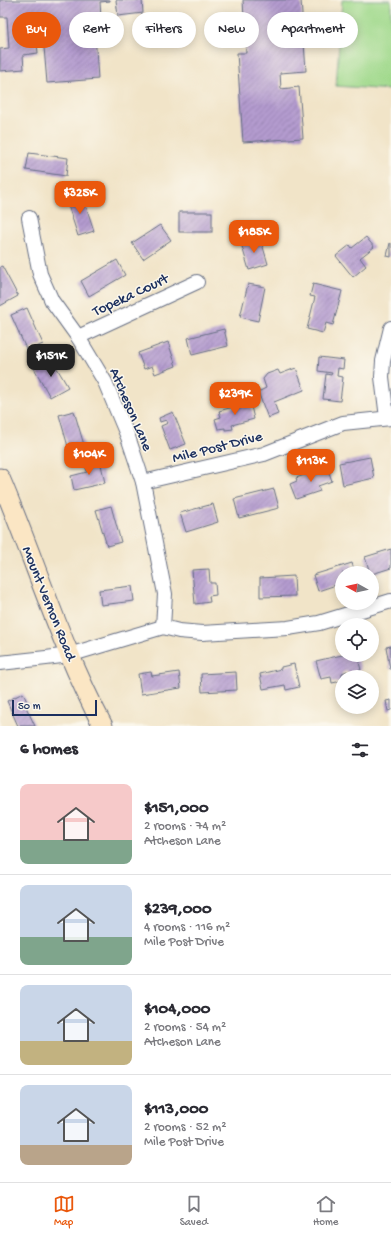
<!DOCTYPE html>
<meta charset="utf-8">
<style>
:root{--surface:#fff;--page:#f2f2f3;--text:#2b2b33;--muted:#7c7c81;--line:#e1e1e2;--accent:#ea580c}
body{margin:0;font-family:"Gochi Hand",sans-serif;background:var(--page);color:var(--text);height:100vh;display:flex;flex-direction:column;font-size:15px;white-space:nowrap}
*{box-sizing:border-box;margin:0}
p{font-size:13px;color:var(--muted)}
.icon{flex:none;width:22px;height:22px;fill:none;stroke:currentColor;stroke-width:2;stroke-linecap:round;stroke-linejoin:round}
.map{position:relative;height:726px;overflow:hidden}
.panel{display:flex;flex-direction:column;background:var(--surface);flex:1}
.panel>*{flex:none}
.hud{position:absolute;left:12px;top:12px;width:367px;height:36px;display:flex;gap:8px}
.needle{width:26px;rotate:278deg}
.buttons{position:absolute;left:335px;top:566px;display:grid;gap:8px}
.buttons a{display:grid;place-items:center;width:44px;height:44px;border-radius:50%;background:var(--surface);box-shadow:0 2px 10px #0003;font-size:20px}
.scale{position:absolute;left:12px;bottom:10px;width:85px;box-sizing:border-box;padding-left:4px;border:2px solid #1b2f5e;border-top:0;font-size:11px;line-height:14px;white-space:nowrap;color:#1b2f5e;-webkit-text-stroke:3px #fbf7ec;paint-order:stroke}
.price{position:absolute;translate:-50% -34px;padding:0 9px;border-radius:8px;background:var(--accent);color:#fff;font-size:13px;line-height:26px;filter:drop-shadow(0 1px 2px #0008)}
.price::after{content:'';position:absolute;left:50%;top:24px;width:12px;height:9px;margin-left:-6px;background:inherit;clip-path:polygon(0 0,100% 0,50% 100%)}
.price.current{background:#222;color:#fff}
ul{padding:0;list-style:none}
li{display:flex;align-items:center;gap:12px;height:100px;padding:0 20px}
li+li{border-top:1px solid var(--line)}
li span{display:grid;place-items:center;flex:none;width:112px;height:80px;border-radius:8px;color:#555}
li>.icon{margin-inline-start:auto}
span .icon{width:48px;height:48px;fill:#fffc;stroke-width:1}
li b{font-size:17px}
h2{display:flex;justify-content:space-between;align-items:center;height:48px;padding:0 20px;font-size:17px}
.tag{padding:0 14px;border-radius:18px;background:var(--surface);box-shadow:0 2px 10px #0003;font-size:14px;line-height:36px}
.tag.current{background:var(--accent);color:#fff}
.tab-bar{display:flex;justify-content:space-around;align-items:center;height:56px;border-top:1px solid var(--line);background:var(--surface);font-size:11px;color:var(--muted)}
.tab-bar a{display:grid;justify-items:center;gap:2px}
.tab-bar .current{color:var(--accent)}
.map>svg:first-child{display:block}
.park{fill:#a0d98c;stroke:#5e8475}
.building{fill:url(#building-hatch)}
.lines{fill:none;stroke-linecap:round;stroke-linejoin:round}
.street-casing{stroke:#666e83;stroke-width:16}
.secondary-casing{stroke:#666e83;stroke-width:21}
.street{stroke:#fff;stroke-width:14}
.secondary{stroke:#fbe6c4;stroke-width:19}
.labels{text-anchor:middle;stroke-width:3;stroke-linejoin:round;paint-order:stroke}
.street-label{font-size:15px;fill:#1b2f5e;stroke:#fbf7ec}
</style>
<div class="map">
<svg width="391" height="726" viewBox="0 0 391 726">
<defs>
<pattern id="building-hatch" width="6" height="6" patternUnits="userSpaceOnUse"><rect width="6" height="6" fill="#b49bcf"/><path d="M-1 1l2-2M0 6l6-6M5 7l2-2" fill="none" stroke="#927fab"/></pattern>
</defs>
<rect width="100%" height="100%" fill="#fbf7ec"/>
<filter id="ink" filterUnits="userSpaceOnUse"><feTurbulence type="fractalNoise" baseFrequency=".025" numOctaves="2"/><feDisplacementMap in="SourceGraphic" scale="8" xChannelSelector="R" yChannelSelector="G"/><feConvolveMatrix kernelMatrix="1 2 1 2 8 2 1 2 1" color-interpolation-filters="sRGB"/></filter>
<filter id="wash" filterUnits="userSpaceOnUse"><feTurbulence type="fractalNoise" baseFrequency=".012" numOctaves="4" result="noise"/><feDisplacementMap in="SourceGraphic" scale="16" xChannelSelector="R" yChannelSelector="G"/><feGaussianBlur stdDeviation="0.9" result="paint"/><feColorMatrix in="noise" values="0 0 0 0 0 0 0 0 0 0 0 0 0 0 0 0 0 1.4 0 .05"/><feComposite in="paint" operator="in"/></filter>
<g filter="url(#wash)">
<rect width="100%" height="100%" fill="#f1e4c8"/>
<path class="park" d="M342 0H391L390 90 336 86Z"/>
<g id="blocks">
<g class="building">
<path d="M0 0H110V1L100 2 101 19H94L98 79 47 83 43 35H36L38 53 23 55 24 69 0 71V49L9 48 7 17H0Z"/>
<path d="M116 0H142L143 13 118 16Z"/>
<path d="M243 0H301L306 71 280 73 281 89 299 87 303 138 243 142 237 53H246Z"/>
<path d="M29 153 68 158 66 176 26 170Z"/>
<path d="M82 194 94 231 78 236 66 199Z"/>
<rect x="179" y="212" width="33" height="20"/>
<path d="M160 225 171 240 143 259 132 243Z"/>
<path d="M260 237 268 264 249 270 241 243Z"/>
<path d="M366 237 374 247 360 258 366 266 353 277 336 256 350 245 352 248Z"/>
<path d="M390 243H391V257L387 256Z"/>
<path d="M117 260 125 275 89 296 81 281Z"/>
<path d="M2 266 18 296 0 306V267Z"/>
<path d="M248 284 265 287 258 321 240 317Z"/>
<path d="M313 284 342 291 333 325 326 323 323 333 307 329 315 297 310 296Z"/>
<path d="M27 308 43 344 27 351 11 315Z"/>
<path d="M224 329 228 346 192 355 188 338Z"/>
<path d="M168 342 176 366 155 374 152 366 144 369 138 353Z"/>
<path d="M319 357 344 360 343 369 338 368 337 376 343 377 340 401 323 399 326 374 331 375 332 373 318 371Z"/>
<path d="M51 358 68 387 50 397 34 368Z"/>
<path d="M296 368 304 390 274 402 278 414 268 418 258 392 266 388 263 379 267 374 278 370 280 374Z"/>
<path d="M250 402 254 419 232 425 233 429 225 430V428L218 429 215 419 221 417 219 411Z"/>
<path d="M74 411 84 445 69 450 59 415Z"/>
<path d="M173 412 186 444 170 450 161 426 168 423 166 420 160 422 159 418Z"/>
<path d="M370 457 374 478 343 485 339 463Z"/>
<path d="M100 460 105 483 74 490 71 476 87 472 85 463Z"/>
<path d="M327 467 332 481 318 486 320 491 296 499 290 484 297 481 296 478Z"/>
<path d="M274 489 279 508 239 518 234 499Z"/>
<path d="M213 504 218 522 186 532 180 513Z"/>
<path d="M111 506 121 542 107 546 96 510Z"/>
<path d="M391 549V568L372 574 370 573 365 557Z"/>
<path d="M352 563 355 573H342V583L318 591 313 575Z"/>
<path d="M209 569 210 583H215L216 595 209 596 210 602 195 604 192 570Z"/>
<path d="M294 576 295 596 260 597V578Z"/>
<path d="M132 586 134 601 101 605 99 590Z"/>
<path d="M391 646V669H390L386 647Z"/>
<path d="M342 655H357L361 670 348 673 347 671 342 673V681L332 683 331 677 321 679 316 661Z"/>
<path d="M294 664 299 687 286 690 285 685 263 689 260 674 281 669V667Z"/>
<path d="M151 672 152 676 179 672 181 688 141 694 138 674Z"/>
<path d="M236 672 237 690 202 692 201 674Z"/>
<path d="M23 693 29 706 26 707 35 726H18L7 701Z"/>
<path d="M391 700V710L388 711 386 701Z"/>
</g>
</g>
</g>
<g filter="url(#ink)">
<use href="#blocks" fill-opacity="0" stroke="#666e83" stroke-width="1"/>
<g class="lines">
<g class="street-casing">
<g id="street">
<path d="M29 218 40 274 52 301 78 337 105 382 128 437 143 482 165 594 163 627"/>
<path d="M78 337 197 282"/>
<path d="M387 418 382 377 383 361 391 328"/>
<path d="M143 482 264 454 343 423 391 418"/>
<path d="M0 663 46 658 69 655 163 627 179 631 202 633 288 628 319 623 391 601"/>
</g>
</g>
<g class="secondary-casing">
<path id="secondary" d="M0 478C35 560 61 647 103 726"/>
</g>
<use href="#street" class="street"/>
<use href="#secondary" class="secondary"/>
</g>
</g>
<g class="labels">
<g class="street-label">
<text transform="translate(130 294) rotate(-25)" y="5">Topeka Court</text>
<text transform="translate(132 409) rotate(67)" y="5">Atcheson Lane</text>
<text transform="translate(217 446) rotate(-14)" y="5">Mile Post Drive</text>
<text transform="translate(50 603) rotate(68)" y="5">Mount Vernon Road</text>
</g>
</g>
</svg>
<div class="buttons">
<a><svg class="needle" viewBox="-14 -14 28 28"><path d="M0-13l5 13h-10z" fill="#e53935"/><path d="M0 13l5-13h-10z" fill="#7c7c81"/></svg></a>
<a><svg class="icon" aria-label="locate" viewBox="0 0 24 24"><circle cx="12" cy="12" r="6"/><path d="M12 2v4M12 18v4M2 12h4M18 12h4"/></svg></a>
<a><svg class="icon" aria-label="layers" viewBox="0 0 24 24"><path d="M12 4l9 5-9 5-9-5zM3 14l9 5 9-5"/></svg></a>
</div>
<div class="scale">50 m</div>
<b class="price" style="left:80px;top:215px">$325K</b>
<b class="price" style="left:254px;top:254px">$185K</b>
<b class="price current" style="left:51px;top:378px">$151K</b>
<b class="price" style="left:235px;top:416px">$239K</b>
<b class="price" style="left:89px;top:476px">$104K</b>
<b class="price" style="left:311px;top:483px">$113K</b>
<div class="hud">
<a class="tag current">Buy</a>
<a class="tag">Rent</a>
<a class="tag">Filters</a>
<a class="tag">New</a>
<a class="tag">Apartment</a>
</div>
</div>
<section class="panel">
<h2>6 homes<svg class="icon" aria-label="filters" viewBox="0 0 24 24"><path d="M4 7h16M4 17h16"/><circle cx="9" cy="7" r="2"/><circle cx="15" cy="17" r="2"/></svg></h2>
<ul>
<li><span style="background:linear-gradient(#f6c9c9 70%,#7fa58c 0)"><svg class="icon" aria-label="home" viewBox="0 0 24 24"><path d="M3 11l9-7 9 7M6 9v11h12V9"/></svg></span><div><b>$151,000</b><p>2 rooms · 74 m²</p><p>Atcheson Lane</p></div></li>
<li><span style="background:linear-gradient(#c9d6e8 65%,#7fa58c 0)"><svg class="icon" aria-label="home" viewBox="0 0 24 24"><path d="M3 11l9-7 9 7M6 9v11h12V9"/></svg></span><div><b>$239,000</b><p>4 rooms · 116 m²</p><p>Mile Post Drive</p></div></li>
<li><span style="background:linear-gradient(#c9d6e8 70%,#c2b280 0)"><svg class="icon" aria-label="home" viewBox="0 0 24 24"><path d="M3 11l9-7 9 7M6 9v11h12V9"/></svg></span><div><b>$104,000</b><p>2 rooms · 54 m²</p><p>Atcheson Lane</p></div></li>
<li><span style="background:linear-gradient(#c9d6e8 75%,#b9a48a 0)"><svg class="icon" aria-label="home" viewBox="0 0 24 24"><path d="M3 11l9-7 9 7M6 9v11h12V9"/></svg></span><div><b>$113,000</b><p>2 rooms · 52 m²</p><p>Mile Post Drive</p></div></li>
</ul>
</section>
<nav class="tab-bar">
<a class="current"><svg class="icon" aria-label="map" viewBox="0 0 24 24"><path d="M3 6l6-2 6 2 6-2v14l-6 2-6-2-6 2zM9 4v14M15 6v14"/></svg>Map</a>
<a><svg class="icon" aria-label="saved" viewBox="0 0 24 24"><path d="M7 4h10v16l-5-4-5 4z"/></svg>Saved</a>
<a><svg class="icon" aria-label="home" viewBox="0 0 24 24"><path d="M3 11l9-7 9 7M6 9v11h12V9"/></svg>Home</a>
</nav>
